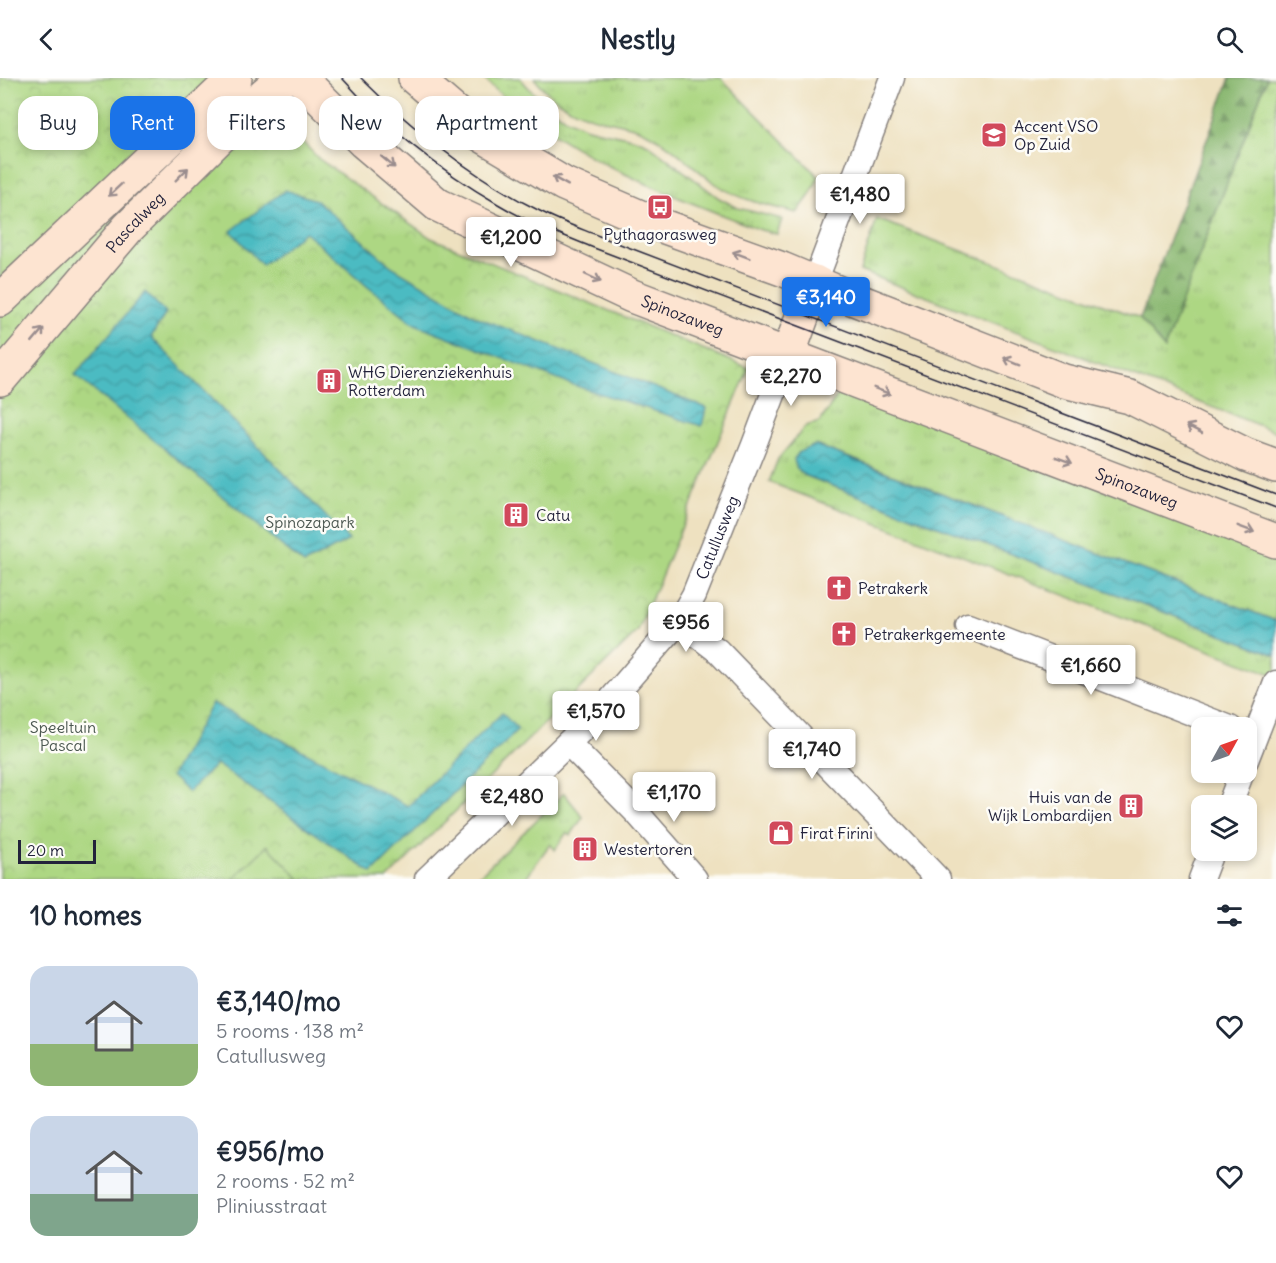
<!DOCTYPE html>
<meta charset="utf-8">
<style>
:root{--surface:#fff;--page:#f6f6f7;--text:#1f2937;--muted:#747a83;--accent:#1a73e8}
body{margin:0;font-family:Delius,sans-serif;background:var(--page);color:var(--text);height:100vh;display:flex;flex-direction:column;font-size:22px;white-space:nowrap}
*{box-sizing:border-box;margin:0}
p{font-size:20px;color:var(--muted)}
.icon{flex:none;width:33px;height:33px;fill:none;stroke:currentColor;stroke-width:2;stroke-linecap:round;stroke-linejoin:round}
.map{position:relative;height:801px;overflow:hidden}
.sheet{display:flex;flex-direction:column;background:var(--surface);flex:1}
.sheet>*{flex:none}
.hud{position:absolute;left:18px;top:18px;width:600px;height:54px;display:flex;gap:12px}
.needle{width:39px;rotate:50deg}
.tools{position:absolute;left:1191px;top:639px;display:grid;gap:12px}
.tools a{display:grid;place-items:center;width:66px;height:66px;border-radius:12px;background:var(--surface);box-shadow:0 3px 9px #0003;font-size:30px}
.scale{position:absolute;left:18px;bottom:15px;width:78px;box-sizing:border-box;padding-left:6px;border:3px solid #22223b;border-top:0;font-size:16px;line-height:21px;white-space:nowrap;color:#22223b;-webkit-text-stroke:4px #fdfcf7;paint-order:stroke}
.price{position:absolute;translate:-50% -51px;padding:0 14px;border-radius:6px;background:#fff;color:#222;font-size:20px;line-height:39px;filter:drop-shadow(0 2px 3px #0008)}
.price::after{content:'';position:absolute;left:50%;top:36px;width:18px;height:14px;margin-left:-9px;background:inherit;clip-path:polygon(0 0,100% 0,50% 100%)}
.price.on{background:var(--accent);color:#fff}
ul{padding:0;list-style:none}
li{display:flex;align-items:center;gap:18px;height:150px;padding:0 30px}
li span{display:grid;place-items:center;flex:none;width:168px;height:120px;border-radius:18px;color:#555}
li>.icon{margin-inline-start:auto}
span .icon{width:72px;height:72px;fill:#fffc;stroke-width:1}
li b{font-size:26px}
h2{display:flex;justify-content:space-between;align-items:center;height:72px;padding:0 30px;font-size:26px}
.tag{padding:0 21px;border-radius:18px;background:var(--surface);box-shadow:0 3px 9px #0003;font-size:21px;line-height:54px}
.tag.on{background:var(--accent);color:#fff}
header{display:flex;justify-content:space-between;align-items:center;height:78px;padding:0 30px;background:var(--surface);font-size:27px;font-weight:800}
.map>svg:first-child{display:block}
.grass{fill:url(#grass-tufts);stroke:#687c5f;stroke-width:1.5}
.forest{fill:url(#forest-firs);stroke:#566d56;stroke-width:1.5}
.park{fill:url(#park-crowns);stroke:#687c5f;stroke-width:1.5}
.pitch{fill:#add783;stroke:#687c5f;stroke-width:1.5}
.water{fill:url(#water-waves);stroke:#376e7e;stroke-width:1.5}
.lines{fill:none;stroke-linecap:round;stroke-linejoin:round}
.street-casing{stroke:#88827e;stroke-width:27}
.secondary-casing{stroke:#88827e;stroke-width:36}
.street{stroke:#fff;stroke-width:24}
.secondary{stroke:#fde4d1;stroke-width:33}
.tram{stroke:#22223b;stroke-width:1.5}
.oneway{stroke:#9a8d8e}
.labels{text-anchor:middle;stroke-width:5;stroke-linejoin:round;paint-order:stroke}
.poi-label{font-size:16px;fill:#22223b;stroke:#fdfcf7;text-anchor:start}
.street-label{font-size:16px;fill:#22223b;stroke:#fdfcf7}
.park-label{font-size:16px;fill:#4c5851;stroke:#fdfcf7}
</style>
<header><svg class="icon" aria-label="back" viewBox="0 0 24 24"><path d="M15 5l-7 7 7 7"/></svg>Nestly<svg class="icon" aria-label="search" viewBox="0 0 24 24"><circle cx="10" cy="10" r="6"/><path d="M15 15l6 6"/></svg></header>
<div class="map">
<svg width="1276" height="801" viewBox="0 0 1276 801">
<defs>
<pattern id="grass-tufts" width="24" height="20" patternUnits="userSpaceOnUse" patternTransform="scale(1.5)"><rect width="24" height="20" fill="#add783"/><path d="M3 7l-1-3M5 7V3M7 7l1-3M15 17l-1-3M17 17v-4M19 17l1-3" fill="none" stroke="#95b872"/></pattern>
<pattern id="forest-firs" width="22" height="20" patternUnits="userSpaceOnUse" patternTransform="scale(1.5)"><rect width="22" height="20" fill="#8ab871"/><path d="M5 1l3.5 6h-7zM16 11l3.5 6h-7z" fill="#70955e"/></pattern>
<pattern id="park-crowns" width="20" height="18" patternUnits="userSpaceOnUse" patternTransform="scale(1.5)"><rect width="20" height="18" fill="#add783"/><path d="M2 6a3 3 0 1 1 6 0M12 15a3 3 0 1 1 6 0" fill="none" stroke="#95b872"/></pattern>
<pattern id="water-waves" width="16" height="10" patternUnits="userSpaceOnUse" patternTransform="scale(1.5)"><rect width="16" height="10" fill="#4cbbc2"/><path d="M0 5q4-4 8 0t8 0" fill="none" stroke="#3f989f"/></pattern>
</defs>
<rect width="100%" height="100%" fill="#fdfcf7"/>
<filter id="ink" filterUnits="userSpaceOnUse"><feTurbulence type="fractalNoise" baseFrequency=".0167" numOctaves="2"/><feDisplacementMap in="SourceGraphic" scale="12" xChannelSelector="R" yChannelSelector="G"/><feConvolveMatrix kernelMatrix="1 2 1 2 8 2 1 2 1" color-interpolation-filters="sRGB"/></filter>
<filter id="wash" filterUnits="userSpaceOnUse"><feTurbulence type="fractalNoise" baseFrequency=".008" numOctaves="4" result="noise"/><feDisplacementMap in="SourceGraphic" scale="24" xChannelSelector="R" yChannelSelector="G"/><feGaussianBlur stdDeviation="1.35" result="paint"/><feColorMatrix in="noise" values="0 0 0 0 0 0 0 0 0 0 0 0 0 0 0 0 0 1.4 0 .05"/><feComposite in="paint" operator="in"/></filter>
<g filter="url(#wash)">
<rect width="100%" height="100%" fill="#eee1c0"/>
<g class="grass">
<path d="M483 0H520C542 26 565 46 599 53 616 57 632 58 648 66L719 120 738 130 782 141 777 156 761 152C660 113 563 78 483 0Z"/>
<path d="M534 0H721L819 99 810 117 797 135C770 128 739 122 716 106 692 89 672 67 646 54 632 47 618 45 603 42 576 36 550 21 534 0Z"/>
<path d="M1267 0H1276V354L860 193 877 141 1140 240 1164 270Z"/>
<path d="M843 309 1276 474V543L816 367 804 397 1276 577V598L769 404 778 381 806 348 820 344Z"/>
<path d="M564 715 583 739 571 757 567 754 555 772 550 766 525 801H476Z"/>
</g>
<path class="forest" d="M1230 0H1267L1164 271 1140 240Z"/>
<path class="park" d="M0 0H240L319 81 431 160 749 290 638 553 387 801H0Z"/>
<path class="pitch" d="M267 767 300 801H233L267 768Z"/>
<g class="water">
<path d="M285 112 316 122 391 188 475 238 706 330 702 348 564 304 415 246 368 209 305 154 262 187 231 153Z"/>
<path d="M145 214 166 235 151 259 349 462 304 486 75 297Z"/>
<path d="M815 367 1276 543V577L804 397 796 390 794 381 799 374Z"/>
<path d="M212 625 408 728 502 635 518 652 372 795 216 686 188 714 171 698Z"/>
</g>
</g>
<g filter="url(#ink)">
<g class="lines">
<g class="street-casing">
<g id="street">
<path d="M815 204 892 0"/>
<path d="M679 543 718 573 938 801"/>
<path d="M968 548 1230 650"/>
<path d="M568 665 637 735 695 801"/>
<path d="M1246 682 1276 605"/>
<path d="M1229 728 1242 694"/>
<path id="s1" d="M427 801 600 634 679 543 694 517 754 367 788 277"/>
<path d="M1201 801 1212 772"/>
</g>
</g>
<g class="secondary-casing">
<g id="secondary">
<path id="s2" d="M300 0 364 64 438 127 632 218 1276 463"/>
<path d="M415 0 480 56 564 106 654 145 782 191 854 221 1064 303 1130 319 1246 377 1276 388"/>
<path d="M0 222 235 0"/>
<path d="M788 277 815 204"/>
<path id="s3" d="M0 301 128 150 251 28 283 0"/>
</g>
</g>
<use href="#street" class="street"/>
<use href="#secondary" class="secondary"/>
<g class="tram">
<path d="M342 0C386 49 441 93 498 126 528 144 562 157 594 170L1276 430"/>
<path d="M361 0C414 53 472 99 540 133 559 143 579 150 599 158L1276 417"/>
</g>
</g>
<defs><path id="oneway-shaft" d="M-6 0H5M1.5-3L5.5 0L1.5 3" fill="none" stroke-width="1.6" stroke-linecap="round" stroke-linejoin="round" transform="scale(1.5)"/></defs>
<g class="oneway">
<use href="#oneway-shaft" transform="translate(388 84) rotate(40)"/>
<use href="#oneway-shaft" transform="translate(182 96) rotate(-45)"/>
<use href="#oneway-shaft" transform="translate(560 103) rotate(-151)"/>
<use href="#oneway-shaft" transform="translate(115 112) rotate(137)"/>
<use href="#oneway-shaft" transform="translate(741 177) rotate(-159)"/>
<use href="#oneway-shaft" transform="translate(593 200) rotate(25)"/>
<use href="#oneway-shaft" transform="translate(38 257) rotate(-50)"/>
<use href="#oneway-shaft" transform="translate(1012 283) rotate(-158)"/>
<use href="#oneway-shaft" transform="translate(882 313) rotate(21)"/>
<use href="#oneway-shaft" transform="translate(1194 351) rotate(-153)"/>
<use href="#oneway-shaft" transform="translate(1064 382) rotate(21)"/>
<use href="#oneway-shaft" transform="translate(1246 451) rotate(21)"/>
</g>
</g>
<defs>
<g id="school-square" transform="scale(1.35)"><rect x="-9" y="-9" width="18" height="18" rx="4" fill="#d1495b" stroke="#fdfcf7"/><path d="M0-5L7-2L0 1L-7-2ZM-4 1L0 2.5L4 1V4Q0 6-4 4Z" fill="#fff"/></g>
<g id="bus-square" transform="scale(1.35)"><rect x="-9" y="-9" width="18" height="18" rx="4" fill="#d1495b" stroke="#fdfcf7"/><path d="M-5-6H5V4H4V6H2V4H-2V6H-4V4H-5ZM-3.5-4V0h7V-4ZM-3.5 1.2v1.5H-2V1.2ZM2 1.2v1.5H3.5V1.2Z" fill="#fff"/></g>
<g id="building-square" transform="scale(1.35)"><rect x="-9" y="-9" width="18" height="18" rx="4" fill="#d1495b" stroke="#fdfcf7"/><path d="M-4-6H4V6H1V3H-1V6H-4ZM-2.5-4.3h1.7v1.8h-1.7ZM.8-4.3h1.7v1.8H.8ZM-2.5-1h1.7V.8h-1.7ZM.8-1h1.7V.8H.8Z" fill="#fff"/></g>
<g id="church-square" transform="scale(1.35)"><rect x="-9" y="-9" width="18" height="18" rx="4" fill="#d1495b" stroke="#fdfcf7"/><path d="M-1.2-6h2.4v3.5h3.3v2.4h-3.3V6h-2.4V-.1h-3.3v-2.4h3.3Z" fill="#fff"/></g>
<g id="shop-square" transform="scale(1.35)"><rect x="-9" y="-9" width="18" height="18" rx="4" fill="#d1495b" stroke="#fdfcf7"/><path d="M-5-2.5h2.3a2.7 3.5 0 0 1 5.4 0H5L5.5 6h-11ZM-1.5-2.5h3a1.5 2.3 0 0 0-3 0Z" fill="#fff"/></g>
</defs>
<g fill-rule="evenodd">
<use href="#school-square" x="994" y="57"/>
<use href="#bus-square" x="660" y="129"/>
<use href="#building-square" x="329" y="303"/>
<use href="#building-square" x="516" y="437"/>
<use href="#church-square" x="839" y="510"/>
<use href="#church-square" x="844" y="556"/>
<use href="#building-square" x="1131" y="728"/>
<use href="#shop-square" x="781" y="755"/>
<use href="#building-square" x="585" y="771"/>
</g>
<g class="labels">
<g class="poi-label">
<text x="1014" y="54">Accent VSO<tspan x="1014" dy="18">Op Zuid</tspan></text>
<text x="660" y="162" text-anchor="middle">Pythagorasweg</text>
<text x="348" y="300">WHG Dierenziekenhuis<tspan x="348" dy="18">Rotterdam</tspan></text>
<text x="536" y="443">Catu</text>
<text x="858" y="516">Petrakerk</text>
<text x="864" y="562">Petrakerkgemeente</text>
<text x="1112" y="725" text-anchor="end">Huis van de<tspan x="1112" dy="18">Wijk Lombardijen</tspan></text>
<text x="800" y="761">Firat Firini</text>
<text x="604" y="777">Westertoren</text>
</g>
<g class="street-label">
<text dy="6" stroke="none"><textPath href="#s3" startOffset="207">Pascalweg</textPath></text>
<text dy="6" stroke="none"><textPath href="#s2" startOffset="456">Spinozaweg</textPath></text>
<text dy="6" stroke="none"><textPath href="#s2" startOffset="942">Spinozaweg</textPath></text>
<text dy="6" stroke="none"><textPath href="#s1" startOffset="453">Catullusweg</textPath></text>
</g>
<g class="park-label">
<text x="310" y="450">Spinozapark</text>
<text x="63" y="655">Speeltuin<tspan x="63" dy="18">Pascal</tspan></text>
</g>
</g>
</svg>
<div class="tools">
<a><svg class="needle" viewBox="-14 -14 28 28"><path d="M0-13l5 13h-10z" fill="#e53935"/><path d="M0 13l5-13h-10z" fill="#747a83"/></svg></a>
<a><svg class="icon" aria-label="layers" viewBox="0 0 24 24"><path d="M12 4l9 5-9 5-9-5zM3 14l9 5 9-5"/></svg></a>
</div>
<div class="scale">20 m</div>
<b class="price" style="left:860px;top:147px">€1,480</b>
<b class="price" style="left:511px;top:190px">€1,200</b>
<b class="price on" style="left:826px;top:250px">€3,140</b>
<b class="price" style="left:791px;top:329px">€2,270</b>
<b class="price" style="left:686px;top:575px">€956</b>
<b class="price" style="left:1091px;top:618px">€1,660</b>
<b class="price" style="left:596px;top:664px">€1,570</b>
<b class="price" style="left:812px;top:702px">€1,740</b>
<b class="price" style="left:674px;top:745px">€1,170</b>
<b class="price" style="left:512px;top:749px">€2,480</b>
<div class="hud">
<a class="tag">Buy</a>
<a class="tag on">Rent</a>
<a class="tag">Filters</a>
<a class="tag">New</a>
<a class="tag">Apartment</a>
</div>
</div>
<section class="sheet">
<h2>10 homes<svg class="icon" aria-label="filters" viewBox="0 0 24 24"><path d="M4 7h16M4 17h16"/><circle cx="9" cy="7" r="2"/><circle cx="15" cy="17" r="2"/></svg></h2>
<ul>
<li><span style="background:linear-gradient(#c9d6e8 65%,#8fb573 0)"><svg class="icon" aria-label="home" viewBox="0 0 24 24"><path d="M3 11l9-7 9 7M6 9v11h12V9"/></svg></span><div><b>€3,140/mo</b><p>5 rooms · 138 m²</p><p>Catullusweg</p></div><svg class="icon" aria-label="heart" viewBox="0 0 24 24"><path d="M12 20l-8-8c-3-5 5-10 8-4 3-6 11-1 8 4z"/></svg></li>
<li><span style="background:linear-gradient(#c9d6e8 65%,#7fa58c 0)"><svg class="icon" aria-label="home" viewBox="0 0 24 24"><path d="M3 11l9-7 9 7M6 9v11h12V9"/></svg></span><div><b>€956/mo</b><p>2 rooms · 52 m²</p><p>Pliniusstraat</p></div><svg class="icon" aria-label="heart" viewBox="0 0 24 24"><path d="M12 20l-8-8c-3-5 5-10 8-4 3-6 11-1 8 4z"/></svg></li>
</ul>
</section>
